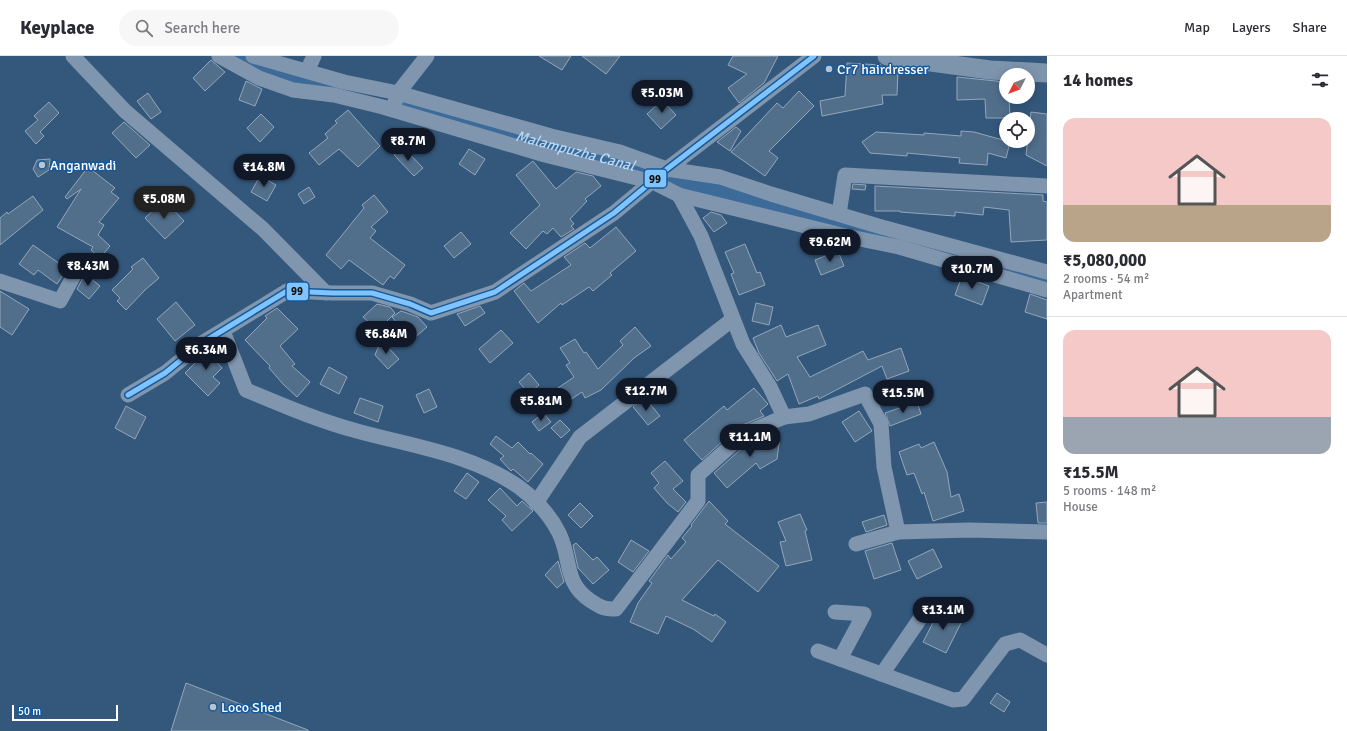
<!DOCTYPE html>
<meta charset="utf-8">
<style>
:root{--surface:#fff;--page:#f7f7f7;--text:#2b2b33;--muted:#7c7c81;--line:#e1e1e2;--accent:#111827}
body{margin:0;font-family:Signika,sans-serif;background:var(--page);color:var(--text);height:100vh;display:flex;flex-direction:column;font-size:15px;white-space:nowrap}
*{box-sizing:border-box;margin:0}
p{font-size:13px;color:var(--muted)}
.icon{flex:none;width:22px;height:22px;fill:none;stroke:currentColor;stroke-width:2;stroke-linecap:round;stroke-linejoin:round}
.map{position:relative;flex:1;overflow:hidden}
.details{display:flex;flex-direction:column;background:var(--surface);width:300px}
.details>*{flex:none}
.needle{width:26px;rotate:228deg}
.buttons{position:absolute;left:999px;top:12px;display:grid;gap:8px}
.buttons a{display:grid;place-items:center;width:36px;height:36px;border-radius:50%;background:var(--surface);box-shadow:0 2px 10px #0003;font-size:20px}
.scale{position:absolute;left:12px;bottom:10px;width:106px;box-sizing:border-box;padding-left:4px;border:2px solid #fff;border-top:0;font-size:11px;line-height:14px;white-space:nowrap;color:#fff;-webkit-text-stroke:3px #15599b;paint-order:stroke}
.price{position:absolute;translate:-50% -34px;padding:0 9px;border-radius:14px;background:var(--accent);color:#fff;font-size:13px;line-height:26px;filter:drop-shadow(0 1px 2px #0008)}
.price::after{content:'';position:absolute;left:50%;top:24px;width:12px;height:9px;margin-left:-6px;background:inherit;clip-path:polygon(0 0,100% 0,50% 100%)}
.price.active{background:#222;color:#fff}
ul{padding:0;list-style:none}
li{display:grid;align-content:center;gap:8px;height:212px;padding:0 16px}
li+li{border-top:1px solid var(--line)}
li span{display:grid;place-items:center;height:124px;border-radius:12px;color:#555}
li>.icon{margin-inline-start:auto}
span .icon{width:72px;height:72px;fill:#fffc;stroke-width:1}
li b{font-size:17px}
h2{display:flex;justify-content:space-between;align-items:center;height:48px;padding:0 16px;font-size:17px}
header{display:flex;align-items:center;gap:24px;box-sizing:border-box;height:56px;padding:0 20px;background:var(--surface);border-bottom:1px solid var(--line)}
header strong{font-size:19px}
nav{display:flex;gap:22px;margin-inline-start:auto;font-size:14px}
.search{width:280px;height:36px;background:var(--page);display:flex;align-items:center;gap:10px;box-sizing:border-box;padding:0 14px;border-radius:22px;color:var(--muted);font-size:15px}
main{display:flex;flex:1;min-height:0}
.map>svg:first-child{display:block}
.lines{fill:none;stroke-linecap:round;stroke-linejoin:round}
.canal{stroke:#3c6b99;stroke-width:15}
.building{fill:#516e8b;stroke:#93a7bb}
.minor{stroke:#7f96ae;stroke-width:15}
.major{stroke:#7c94ac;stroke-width:19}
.bus-1-casing{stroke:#15599b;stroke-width:8}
.bus-1{stroke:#80c4ff;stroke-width:5}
.poi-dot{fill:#b8c5d1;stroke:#15599b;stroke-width:1.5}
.labels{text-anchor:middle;stroke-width:3;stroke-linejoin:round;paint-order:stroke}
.poi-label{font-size:14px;fill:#fff;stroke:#15599b;text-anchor:start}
.water-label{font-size:15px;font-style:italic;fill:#b7daf9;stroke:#15599b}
.line-badge{stroke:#15599b;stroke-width:1.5}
.pale-badge-label{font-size:11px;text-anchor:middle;font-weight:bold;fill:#111}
</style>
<header>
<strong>Keyplace</strong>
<div class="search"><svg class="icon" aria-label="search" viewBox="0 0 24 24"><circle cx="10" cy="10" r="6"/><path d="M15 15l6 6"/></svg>Search here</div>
<nav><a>Map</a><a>Layers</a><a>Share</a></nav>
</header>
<main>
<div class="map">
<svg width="1047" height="675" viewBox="0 0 1047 675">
<rect width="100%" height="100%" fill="#34587c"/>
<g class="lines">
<g class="canal">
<path d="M235 0 280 18 338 34"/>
<path id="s1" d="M404 50 641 112 827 166 901 184"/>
<path d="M979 204 1047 224"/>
</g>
</g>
<g class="building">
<path d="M539 0H571L562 14Z"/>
<path d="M582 0H620L606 18Z"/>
<path d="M733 0H778L764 27 739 47 728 32 747 18 728 9Z"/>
<path d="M211 4 225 16 205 35 193 22Z"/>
<path d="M847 7 881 9V13L898 14 897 39H882L883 48 822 60 820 45 845 40Z"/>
<path d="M957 21 1006 26V41H1009L1010 62H986L985 43 957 44Z"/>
<path d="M246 25 262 33 255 50 239 44Z"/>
<path d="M799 35 814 50 769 95 778 102 765 120 731 96 777 47 783 52Z"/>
<path d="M148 37 161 56 151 63 137 45Z"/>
<path d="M662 44 676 59 661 73 647 58Z"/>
<path d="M49 46 59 57 40 76 44 80 36 88 25 75 38 64 34 60Z"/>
<path d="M348 54 380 90 358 111 339 93 319 109 309 97 328 82 325 78 337 67 335 65Z"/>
<path d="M1031 56 1047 58V110L1026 99Z"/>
<path d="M261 58 274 71 260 86 247 72Z"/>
<path d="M124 66 150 89 136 102 112 77Z"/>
<path d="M736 71 741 75 730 95 717 86Z"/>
<path d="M961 75 974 76 1010 86 1006 102 988 97 987 109 959 107 960 102 907 97V100L870 97 862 86 876 76 924 79V77L961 80Z"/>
<path d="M403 91 423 112 414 120 394 99Z"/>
<path d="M469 93 485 103 475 119 459 108Z"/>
<path d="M50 103 49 114 38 121 33 113 37 104Z"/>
<path d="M533 105 556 133 576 116 593 120 601 130 585 143 587 145 570 163 574 168 571 170 574 173 561 181 553 172 547 178 543 175 526 193 510 177 540 149 516 119Z"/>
<path d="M88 111 115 132 111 136 119 142 99 166 104 169 98 179 110 190 100 202 91 194 93 191 57 171 81 133 67 143 65 141Z"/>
<path d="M260 120 276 129 267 145 251 136Z"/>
<path d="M853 128 866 129 865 134 852 133Z"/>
<path d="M875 130 1043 139V145L1047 146V184L1011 186 1009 154 984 151 983 159 955 156V160L900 156V155H875Z"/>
<path d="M309 131 315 141 304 148 298 138Z"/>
<path d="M374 139 388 156 371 171 376 175 370 182 405 209 394 223 390 220 383 229 349 204 341 213 326 199 364 152 362 149Z"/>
<path d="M33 140 43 154 0 189V162L7 156 8 158Z"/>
<path d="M164 144 184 165 165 183 145 162Z"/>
<path d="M711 156 721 159 727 167 714 176 703 162Z"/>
<path d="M616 171 636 195 610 217 612 219 593 235 589 231 562 249 561 247 538 267 514 235 524 227 531 235 571 209 564 201 585 187 590 192Z"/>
<path d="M461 176 471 188 454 202 444 190Z"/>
<path d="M745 188 757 217 760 216 765 229 739 239 731 218 734 217 725 196Z"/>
<path d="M33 189 67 213 57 228 38 214 34 219 19 208Z"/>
<path d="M838 195 844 210 821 219 815 204Z"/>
<path d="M143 202 159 222 145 234 126 254 117 245 120 242 112 234 133 213 131 211Z"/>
<path d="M85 218 100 230 89 243 77 233Z"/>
<path d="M962 220 989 230 982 249 955 239Z"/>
<path d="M0 235 29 253 12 279 0 271Z"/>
<path d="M1030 238 1047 244V263L1025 256Z"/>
<path d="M176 246 195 269 175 285 157 263Z"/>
<path d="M756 247 773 251 769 269 752 265Z"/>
<path d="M377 248 390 251 395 257 378 274 363 261Z"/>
<path d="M480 250 485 257 465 270 457 258Z"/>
<path d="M277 252 298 273 280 290 295 308 292 310 310 326 297 341 283 328 269 312 270 310 245 284 267 262 265 260Z"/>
<path d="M401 255 418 261 427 271 412 284 392 261Z"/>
<path d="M781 269 786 281 818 269 826 289 797 301 810 321 863 295 868 304 901 292 909 315 887 323 882 310 819 343 818 340 799 348 788 318 777 325 759 297 753 282Z"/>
<path d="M635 271 651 290 634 302 601 334 585 342 582 336 564 348 555 334 574 321 566 309 570 307 560 292 575 283 584 297 586 296 598 313 623 289 620 285Z"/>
<path d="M501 274 513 287 490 307 479 293Z"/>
<path d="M381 284 399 303 388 313 375 299Z"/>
<path d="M218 288 221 294 213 302 222 312 213 321 220 327 208 340 185 317 198 304 197 303Z"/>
<path d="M329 311 347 321 339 338 320 328Z"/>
<path d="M529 317 539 329 529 338 519 326Z"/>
<path d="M754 332 768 348 760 355 764 360 738 371 702 404 684 384 724 350 727 354Z"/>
<path d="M429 333 437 351 424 357 416 339Z"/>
<path d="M360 342 383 350 378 366 354 357Z"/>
<path d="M645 342 660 360 648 369 633 351Z"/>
<path d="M917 346 921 358 890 370 885 357Z"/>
<path d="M126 350 146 361 135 383 115 372Z"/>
<path d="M859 355 872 375 855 386 842 366Z"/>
<path d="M543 357 551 366 539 375 532 366Z"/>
<path d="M560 364 570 374 561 382 551 372Z"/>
<path d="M778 373 780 380 777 403 760 413 756 407 727 432 714 417 749 386Z"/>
<path d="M496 380 512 392 518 386 530 398 531 397 543 408 528 426 513 413 511 415 500 403 504 400 490 388Z"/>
<path d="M934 386 947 416 951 441 959 438 964 455 933 465 924 436 922 438 914 417 907 419 899 396 919 388 921 392Z"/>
<path d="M665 405 683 425 673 433 686 446 678 456 667 447 654 432 659 427 651 417Z"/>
<path d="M467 417 479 426 466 443 454 435Z"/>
<path d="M500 432 517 450 522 445 533 455 512 475 502 464 506 460 488 444Z"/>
<path d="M709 445 728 465 725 468 779 510 758 536 718 504 682 544 714 560 715 558 726 566 712 586 693 573 666 560 658 578 630 566 638 547 652 527 649 525 668 499 671 503 686 486 682 482 692 470 691 469Z"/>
<path d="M1047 446V467H1038L1036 447Z"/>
<path d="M580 447 593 460 581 472 568 459Z"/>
<path d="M800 458 807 474 805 475 812 504 786 510 780 486 786 485 778 466Z"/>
<path d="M884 459 887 469 866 476 862 466Z"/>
<path d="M631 484 649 495 633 516 618 506Z"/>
<path d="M576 487 593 504 597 501 609 514 593 528 578 512 573 489Z"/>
<path d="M892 487 901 514 874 523 865 495Z"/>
<path d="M933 493 942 511 917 523 908 505Z"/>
<path d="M558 505 564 526 557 532 545 519Z"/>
<path d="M940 553 962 565 946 597 923 586Z"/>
<path d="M186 627 308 674V675H171Z"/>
<path d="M997 637 1010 646 1004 656 990 647Z"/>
</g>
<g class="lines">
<g class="minor">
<path d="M73 0 125 55 263 173 326 237"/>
<path d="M219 0 259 22 293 34 334 39 383 51 545 99 653 126 679 139 850 181 899 191 1047 234"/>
<path d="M253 0 344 26 398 37 551 80 620 96 667 113 720 121 771 138 878 170 1047 216"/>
<path d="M307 15 314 0"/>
<path d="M395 46 398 37 427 0"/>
<path d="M839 158 845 119 1047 130"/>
<path d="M0 225 60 245 78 212"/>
<path d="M223 275 246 334C282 349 319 365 357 375 411 390 472 398 519 431 535 443 550 459 559 477 572 503 563 527 591 545 602 552 604 553 616 553L698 445V419L744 378 784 361 770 331 743 288 701 180 679 139"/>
<path d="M128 339 165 317 202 287 287 235 333 237H372L410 248 431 257 495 236 614 157 667 113 814 0"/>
<path d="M784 361 809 358 865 338 881 368 884 411 898 476"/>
<path d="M536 447 580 381 733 263"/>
<path d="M856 488 898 476 969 474 1047 476"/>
<path d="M835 556 864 558 840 603"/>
<path d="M818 595 953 644 963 643 1005 588 1020 584 1047 599"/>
<path d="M882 618 924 557"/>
</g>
<path class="major" d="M887 0 990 14 1047 17"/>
<g class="bus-1-casing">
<path id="bus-1" d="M128 339 165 317 202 287 287 235 333 237H372L410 248 431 257 495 236 614 157 667 113 814 0"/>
</g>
<use href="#bus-1" class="bus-1"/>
</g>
<g class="poi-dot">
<circle cx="829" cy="13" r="4"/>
<circle cx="42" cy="109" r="4"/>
<circle cx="213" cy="651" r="4"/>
</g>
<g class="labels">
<g class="poi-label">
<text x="837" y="18">Cr7 hairdresser</text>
<text x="50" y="114">Anganwadi</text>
<text x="221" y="656">Loco Shed</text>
</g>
<g class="water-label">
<text dy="5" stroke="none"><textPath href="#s1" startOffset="177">Malampuzha Canal</textPath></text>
</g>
</g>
<g class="line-badge">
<rect x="644" y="113" width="23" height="19" rx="4" fill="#80c4ff"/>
<rect x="286" y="226" width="23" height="19" rx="4" fill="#80c4ff"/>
</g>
<g class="pale-badge-label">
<text x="655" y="127">99</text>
<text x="297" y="239">99</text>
</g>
</svg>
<div class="buttons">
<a><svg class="needle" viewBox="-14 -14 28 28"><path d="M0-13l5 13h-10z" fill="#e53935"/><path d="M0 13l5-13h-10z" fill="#7c7c81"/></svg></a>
<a><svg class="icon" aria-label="locate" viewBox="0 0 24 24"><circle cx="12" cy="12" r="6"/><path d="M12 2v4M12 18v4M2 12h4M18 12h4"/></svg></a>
</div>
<div class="scale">50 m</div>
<b class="price" style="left:662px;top:58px">₹5.03M</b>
<b class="price" style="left:408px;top:106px">₹8.7M</b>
<b class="price" style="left:264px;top:132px">₹14.8M</b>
<b class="price active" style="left:164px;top:164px">₹5.08M</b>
<b class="price" style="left:830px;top:207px">₹9.62M</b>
<b class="price" style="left:88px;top:231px">₹8.43M</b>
<b class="price" style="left:972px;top:234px">₹10.7M</b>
<b class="price" style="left:386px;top:299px">₹6.84M</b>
<b class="price" style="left:206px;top:315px">₹6.34M</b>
<b class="price" style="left:646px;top:356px">₹12.7M</b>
<b class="price" style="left:903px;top:358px">₹15.5M</b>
<b class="price" style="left:541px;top:366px">₹5.81M</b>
<b class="price" style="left:750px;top:402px">₹11.1M</b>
<b class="price" style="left:943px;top:575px">₹13.1M</b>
</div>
<section class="details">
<h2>14 homes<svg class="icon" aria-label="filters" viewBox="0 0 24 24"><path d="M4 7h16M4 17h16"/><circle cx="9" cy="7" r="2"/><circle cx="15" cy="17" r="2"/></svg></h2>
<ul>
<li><span style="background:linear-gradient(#f6c9c9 70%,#b9a48a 0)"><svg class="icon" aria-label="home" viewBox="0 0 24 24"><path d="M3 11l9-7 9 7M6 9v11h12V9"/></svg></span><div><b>₹5,080,000</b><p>2 rooms · 54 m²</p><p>Apartment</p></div></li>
<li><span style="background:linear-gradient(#f6c9c9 70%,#9aa5b1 0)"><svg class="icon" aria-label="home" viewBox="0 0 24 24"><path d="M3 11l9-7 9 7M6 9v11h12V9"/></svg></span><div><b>₹15.5M</b><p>5 rooms · 148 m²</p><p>House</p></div></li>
</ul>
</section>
</main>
